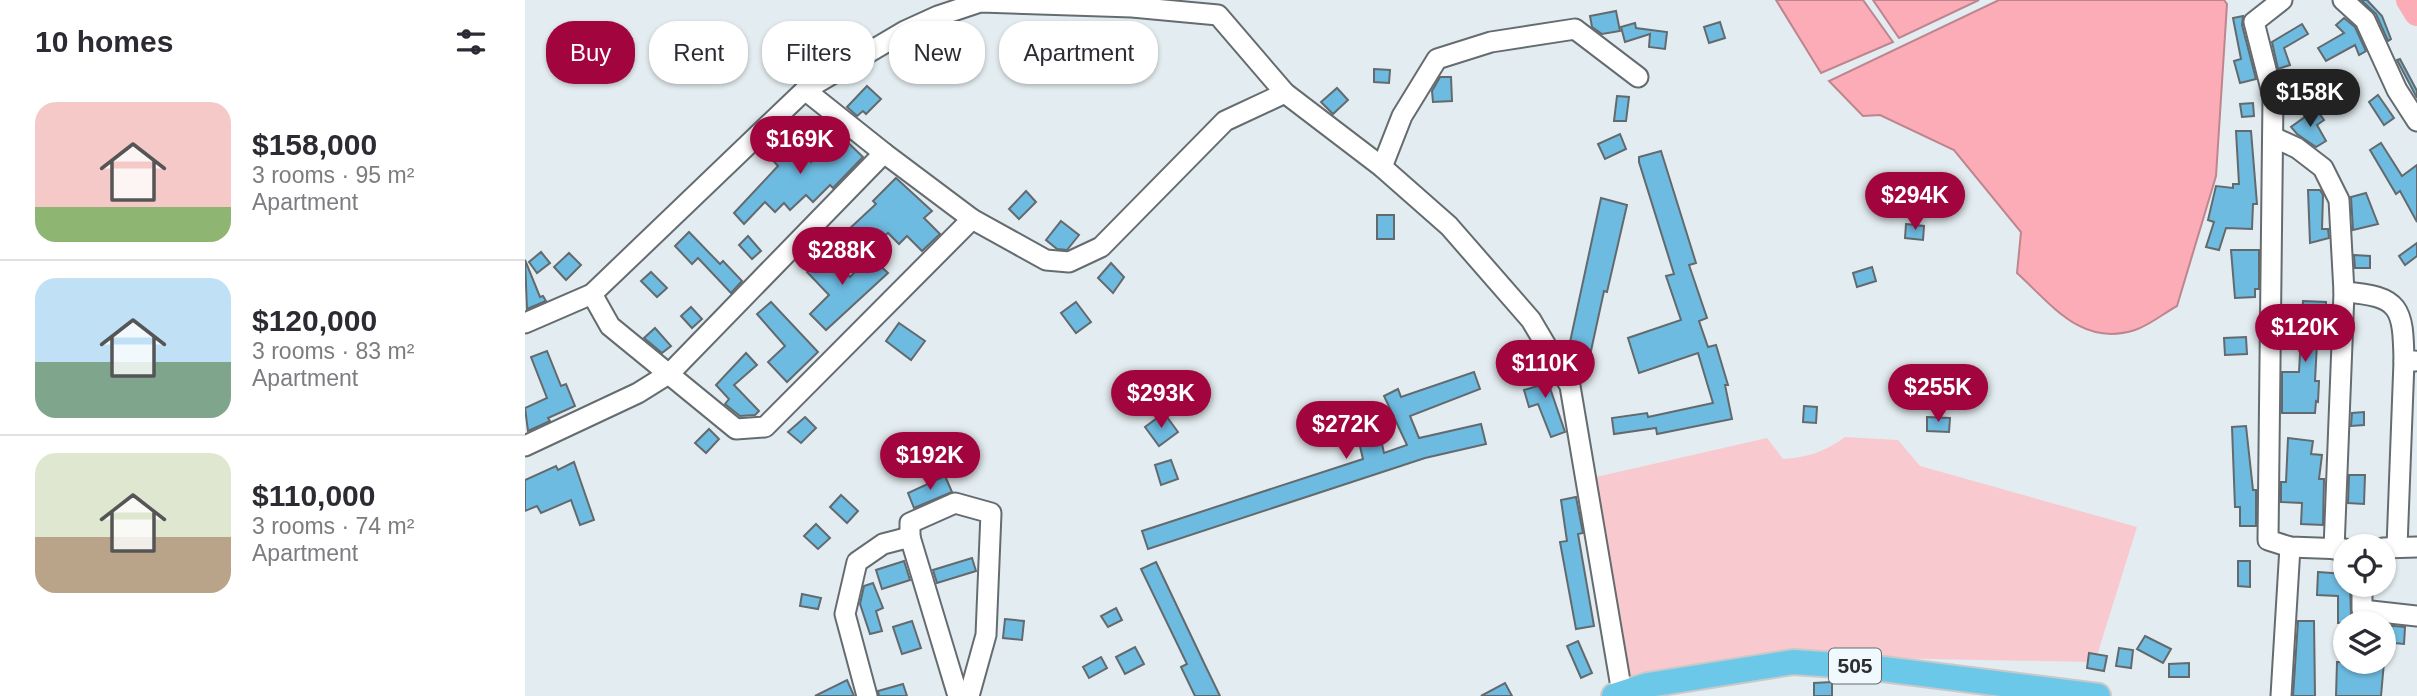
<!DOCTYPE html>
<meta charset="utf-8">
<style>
:root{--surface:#fff;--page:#f7f7f7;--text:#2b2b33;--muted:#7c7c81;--line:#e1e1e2;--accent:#a2053e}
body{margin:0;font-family:Helvetica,sans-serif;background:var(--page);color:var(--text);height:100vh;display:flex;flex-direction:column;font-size:26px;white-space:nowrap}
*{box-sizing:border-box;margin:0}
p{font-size:23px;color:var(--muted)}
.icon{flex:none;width:38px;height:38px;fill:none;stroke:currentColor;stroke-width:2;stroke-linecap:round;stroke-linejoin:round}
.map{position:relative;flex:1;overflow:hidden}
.sheet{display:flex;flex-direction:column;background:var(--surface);width:525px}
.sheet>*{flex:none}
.guide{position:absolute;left:21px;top:21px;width:665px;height:63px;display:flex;gap:14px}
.tools{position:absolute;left:1808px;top:534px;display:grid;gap:14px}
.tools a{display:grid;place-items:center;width:63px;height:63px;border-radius:50%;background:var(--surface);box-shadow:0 2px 5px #0004;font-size:35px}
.price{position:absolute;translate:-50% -60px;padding:0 16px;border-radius:24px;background:var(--accent);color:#fff;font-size:23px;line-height:46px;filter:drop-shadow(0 2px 4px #0008)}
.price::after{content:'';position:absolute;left:50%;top:42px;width:21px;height:16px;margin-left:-10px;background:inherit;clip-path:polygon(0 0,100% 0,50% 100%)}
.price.active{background:#222;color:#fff}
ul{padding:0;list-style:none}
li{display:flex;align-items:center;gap:21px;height:175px;padding:0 35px}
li+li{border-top:2px solid var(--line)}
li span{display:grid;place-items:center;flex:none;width:196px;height:140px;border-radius:21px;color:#555}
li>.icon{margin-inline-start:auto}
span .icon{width:84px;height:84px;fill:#fffc;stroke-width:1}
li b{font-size:30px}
h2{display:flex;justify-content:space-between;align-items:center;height:84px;padding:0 35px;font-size:30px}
.tag{padding:0 24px;border-radius:28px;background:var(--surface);box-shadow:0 2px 5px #0004;font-size:24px;line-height:63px}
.tag.active{background:var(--accent);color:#fff}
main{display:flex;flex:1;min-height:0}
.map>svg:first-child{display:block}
.green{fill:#f8cacf}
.water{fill:#fcacb6;stroke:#bd868e;stroke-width:2}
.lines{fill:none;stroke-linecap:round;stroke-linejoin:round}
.river{stroke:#fcacb6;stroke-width:26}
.building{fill:#6ebbe1;stroke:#636a6e;stroke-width:2}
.minor-casing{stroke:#656c70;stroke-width:23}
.major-casing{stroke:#c8c9c9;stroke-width:28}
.minor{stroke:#fff;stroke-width:19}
.major{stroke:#6bc8e8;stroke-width:24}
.labels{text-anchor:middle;stroke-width:5;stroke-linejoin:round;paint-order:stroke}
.shield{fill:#f0f9fe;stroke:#656b6d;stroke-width:2}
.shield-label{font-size:21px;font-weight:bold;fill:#2a2e2f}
</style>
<main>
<section class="sheet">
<h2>10 homes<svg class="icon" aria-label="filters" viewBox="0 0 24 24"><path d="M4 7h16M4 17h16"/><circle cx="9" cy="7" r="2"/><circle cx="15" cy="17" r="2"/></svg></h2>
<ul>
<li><span style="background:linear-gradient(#f6c9c9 75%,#8fb573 0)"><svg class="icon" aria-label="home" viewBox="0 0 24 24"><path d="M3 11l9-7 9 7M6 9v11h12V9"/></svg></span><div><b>$158,000</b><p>3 rooms · 95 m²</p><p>Apartment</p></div></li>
<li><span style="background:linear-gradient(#bfe0f5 60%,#7fa58c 0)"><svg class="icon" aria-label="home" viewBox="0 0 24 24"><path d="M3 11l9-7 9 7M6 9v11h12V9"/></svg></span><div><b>$120,000</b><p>3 rooms · 83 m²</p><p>Apartment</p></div></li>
<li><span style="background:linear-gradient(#dfe7d0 60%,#b9a48a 0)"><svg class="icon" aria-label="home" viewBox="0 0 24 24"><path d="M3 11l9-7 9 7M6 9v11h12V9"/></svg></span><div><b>$110,000</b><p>3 rooms · 74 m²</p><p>Apartment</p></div></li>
</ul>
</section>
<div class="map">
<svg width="1892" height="696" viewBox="0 0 1892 696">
<rect width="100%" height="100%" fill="#e3ecf0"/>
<path class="green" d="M1320 437 1373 440 1395 466 1612 527 1570 662 1351 658 1106 682 1071 477 1242 438 1258 459C1282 458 1301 451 1320 437Z"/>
<g class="water">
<path d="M1251 0H1338L1368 42 1296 73Z"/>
<path d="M1348 0H1454L1374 38Z"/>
<path d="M1474 0H1699L1702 4 1691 176 1652 306C1639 313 1625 325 1610 330 1557 347 1528 306 1492 273L1496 232 1429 150 1355 115 1338 116 1304 81Z"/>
</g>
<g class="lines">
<path class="river" d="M1884 0 1892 13"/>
</g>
<g class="building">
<path d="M1836 0H1842L1857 16 1866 39 1863 41 1851 14Z"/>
<path d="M1091 11 1095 31 1077 34 1067 27 1065 16Z"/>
<path d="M1718 16 1717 25 1731 79 1715 83 1709 61 1716 59 1708 18Z"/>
<path d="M1819 18 1830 27 1841 51 1834 55 1830 45 1801 61 1793 48 1819 33 1811 25Z"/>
<path d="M1195 22 1200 38 1184 43 1179 27Z"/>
<path d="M1110 23 1111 28 1142 32 1140 49 1124 47 1125 34 1100 42 1096 27Z"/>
<path d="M1777 24 1783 34 1759 48 1765 65 1753 69 1747 42Z"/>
<path d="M1875 59 1892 91V98L1872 60Z"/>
<path d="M849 69 865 70 864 83 849 82Z"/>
<path d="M915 77H926L927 101 908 102 907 91Z"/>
<path d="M342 86 356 99 341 114 338 111 332 116 322 107Z"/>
<path d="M812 88 823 100 808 114 796 102Z"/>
<path d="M1853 95 1869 118 1859 125 1844 102Z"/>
<path d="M1092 96 1104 97 1101 121H1089Z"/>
<path d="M1728 103 1729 116 1717 117 1715 104Z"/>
<path d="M1791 109 1799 120 1792 125 1801 141 1791 147 1772 134 1766 127Z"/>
<path d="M1711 131H1726L1732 204H1728L1727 229 1701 228 1694 250 1681 247 1689 222 1683 220 1691 186 1708 188V184H1714Z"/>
<path d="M314 134 338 157 308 188 305 185 288 202 281 195 265 210 259 203 250 212 240 202 219 224 209 213 253 166 243 155 264 136 286 162Z"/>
<path d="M1095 134 1101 149 1080 159 1073 144Z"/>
<path d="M1856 143 1877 176 1892 165V222L1875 191 1871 194 1845 150Z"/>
<path d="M1136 151 1171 263 1164 265 1182 318 1174 321 1183 347 1191 345 1203 385H1200L1207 419 1132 434 1131 428 1089 434 1087 418 1122 413 1123 417 1188 403 1173 353 1114 373 1103 338 1156 320 1141 276 1149 274 1114 162V157Z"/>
<path d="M371 178 407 211 399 218 415 234 397 251 382 236 374 244 363 233 343 251 323 230 351 204 348 201Z"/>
<path d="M1379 190 1380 207 1363 208 1362 191Z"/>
<path d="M1783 190H1795L1798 195 1797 229H1803L1804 238 1785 243Z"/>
<path d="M501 191 511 202 494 219 484 209Z"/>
<path d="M1841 193 1853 224 1828 230 1826 197Z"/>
<path d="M1076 198 1102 205 1082 292 1079 291 1064 360 1042 356Z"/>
<rect x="852" y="215" width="17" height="24"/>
<path d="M536 221 554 235 542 250 532 249 521 240Z"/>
<path d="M1381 224 1399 226 1398 240 1380 238Z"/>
<path d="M164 232 195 264 198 261 217 281 206 293 173 258 167 264 150 246Z"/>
<path d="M223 236 236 251 227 259 214 245Z"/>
<path d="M1892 243V256L1880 265 1874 256Z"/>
<path d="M1706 250H1734V289H1730V297L1710 298Z"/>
<path d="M16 252 25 263 12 273 4 262Z"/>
<path d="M44 253 56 265 41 280 29 267Z"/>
<path d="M301 253 325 277 345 256 363 273 301 330 285 314 304 295 282 272Z"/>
<path d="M1829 255 1845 256V268H1830Z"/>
<path d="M0 260 15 297 18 296 21 301 2 309Z"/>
<path d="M586 263 599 277 588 293 573 278Z"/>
<path d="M1347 267 1351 281 1332 287 1328 273Z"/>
<path d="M126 272 142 288 132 297 116 281Z"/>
<path d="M1778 301 1801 302V324H1793L1790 381H1794L1793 402 1791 401 1790 413H1757V372H1774Z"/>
<path d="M246 302 293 352 262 382 243 362 260 346 232 314Z"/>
<path d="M551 302 566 322 551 333 536 313Z"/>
<path d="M166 307 177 319 167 328 156 316Z"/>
<path d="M374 323 400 341 386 360 361 341Z"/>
<path d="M130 328 146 346 137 353 119 338Z"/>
<path d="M1721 337 1722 354 1700 355 1699 338Z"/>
<path d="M999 346 1008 359 999 365 990 353Z"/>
<path d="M22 351 36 386 41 384 50 406 23 418 25 421 3 431 0 408 22 398 6 357Z"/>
<path d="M221 353 232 365 209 385 234 411 230 415 215 416 200 404 204 399 191 385Z"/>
<path d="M1016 360 1028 381 1025 388 1040 432 1026 437 1013 404 1004 407 999 390 1016 385 1006 365Z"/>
<path d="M949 372 955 389 885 416 894 438 956 424 961 444 900 458 623 549 617 531 838 459 828 417 850 412 859 453 882 445 859 396 873 389 876 397Z"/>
<path d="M1279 406 1292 407 1291 423 1278 422Z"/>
<path d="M1839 412V425L1826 426 1827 413Z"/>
<path d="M639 413 653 432 634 446 620 427Z"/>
<path d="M280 417 291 428 276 443 263 432Z"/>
<path d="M1402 417 1425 418 1424 432 1402 431Z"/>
<path d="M1721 426 1728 490H1731V526H1715V507H1710L1707 427Z"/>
<path d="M184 429 194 439 181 453 170 443Z"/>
<path d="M1763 438 1788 441 1786 454 1797 455 1794 479H1799L1798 525 1776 524 1777 503 1756 502V482H1761Z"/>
<path d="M646 460 653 479 636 485 630 465Z"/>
<path d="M49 462 69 520 55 525 46 500 16 513 12 506 0 511V480L31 466 33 470Z"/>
<path d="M1824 475H1840L1839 504 1823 503Z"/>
<path d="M420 476 427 492 389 508 383 493Z"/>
<path d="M316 495 333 511 322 523 305 507Z"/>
<path d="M1051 497 1058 533 1053 534 1069 626 1051 629 1035 542 1042 541 1036 500Z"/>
<path d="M291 524 305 538 293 549 279 536Z"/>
<path d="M447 558 451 571 412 583 408 570Z"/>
<path d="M379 561 385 580 357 589 351 570Z"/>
<path d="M1713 561H1725V587L1713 586Z"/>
<path d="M631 562 679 663 695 696H670L656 667 662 664 616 569Z"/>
<path d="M1793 572 1820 574V584L1825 585 1826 615 1831 620 1843 623H1813V596L1792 595Z"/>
<path d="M348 583 358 608 351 611 357 631 345 634 335 604 339 586Z"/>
<path d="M277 594 296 598 293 609 275 606Z"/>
<path d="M591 608 597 620 583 627 576 616Z"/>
<path d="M480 619 499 621 497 640 478 638Z"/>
<path d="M387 621 396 648 377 654 368 627Z"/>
<path d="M1773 621H1789L1790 696H1768Z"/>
<path d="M1858 625 1880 627 1879 644 1858 642Z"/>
<path d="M1620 636 1646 649 1638 663 1612 649Z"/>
<path d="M1053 641 1067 673 1056 678 1042 646Z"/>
<path d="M610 647 619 664 600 674 591 657Z"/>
<path d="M1594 648 1608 650 1606 668 1591 666Z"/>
<path d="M1564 653 1582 656 1579 671 1562 668Z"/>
<path d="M576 657 582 668 564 678 558 667Z"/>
<path d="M1812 662H1859L1856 696H1811Z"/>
<path d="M1664 663V677H1644V664Z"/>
<path d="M322 680 329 696H290Z"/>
<path d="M1307 682V696H1289V683Z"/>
<path d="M980 683 987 696H956Z"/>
<path d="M378 684 382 696H354L353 691Z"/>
</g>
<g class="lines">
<g class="minor-casing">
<g id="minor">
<path d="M1757 0 1729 22 1748 97 1743 540 1765 547 1820 549"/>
<path d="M1818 0 1840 20 1872 90 1892 121"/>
<path d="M280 90 359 153"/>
<path d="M1748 137 1772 148 1798 168 1814 200 1819 292 1809 549"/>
<path d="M857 167 877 116 912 59 966 42 1050 29 1113 77"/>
<path d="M1819 292C1876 296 1878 308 1879 361H1890"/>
<path d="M67 294 85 326 211 429 240 427 447 219"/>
<path d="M0 323 67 294 280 90 380 31 413 16 455 2 607 7 693 15 760 93 857 167 924 226 1006 320 1045 386 1097 693"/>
<path d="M0 446 113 393 145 373 359 153 447 219 521 260 544 262 576 247 700 121 760 93"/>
<path d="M385 537V523L430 503 466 513 461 635 444 696"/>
<path d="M1872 547 1879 361"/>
<path d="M1858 548 1892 547"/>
<path d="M1837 584V610L1892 616"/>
<path d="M342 696 320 614 332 562 358 544 385 537 433 696"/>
<path d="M1756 696 1765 547"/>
</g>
</g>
<g class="major-casing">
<path id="major" d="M1089 696 1123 685 1268 662 1342 667 1573 696"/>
</g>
<use href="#minor" class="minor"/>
<use href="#major" class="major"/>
</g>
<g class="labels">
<rect class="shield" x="1304" y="648.5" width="52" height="35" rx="5"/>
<g class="shield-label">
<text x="1330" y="673">505</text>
</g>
</g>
</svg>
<div class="tools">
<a><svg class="icon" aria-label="locate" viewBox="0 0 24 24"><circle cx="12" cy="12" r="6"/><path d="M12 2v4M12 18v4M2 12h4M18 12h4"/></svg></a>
<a><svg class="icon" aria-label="layers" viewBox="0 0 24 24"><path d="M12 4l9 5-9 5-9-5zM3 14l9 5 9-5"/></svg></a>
</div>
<b class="price active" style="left:1785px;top:129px">$158K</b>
<b class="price" style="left:275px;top:176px">$169K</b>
<b class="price" style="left:1390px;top:232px">$294K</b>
<b class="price" style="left:317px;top:287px">$288K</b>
<b class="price" style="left:1780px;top:364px">$120K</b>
<b class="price" style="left:1020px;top:400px">$110K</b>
<b class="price" style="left:1413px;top:424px">$255K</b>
<b class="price" style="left:636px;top:430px">$293K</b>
<b class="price" style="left:821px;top:461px">$272K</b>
<b class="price" style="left:405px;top:492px">$192K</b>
<div class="guide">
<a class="tag active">Buy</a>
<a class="tag">Rent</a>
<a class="tag">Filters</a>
<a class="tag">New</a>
<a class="tag">Apartment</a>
</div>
</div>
</main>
